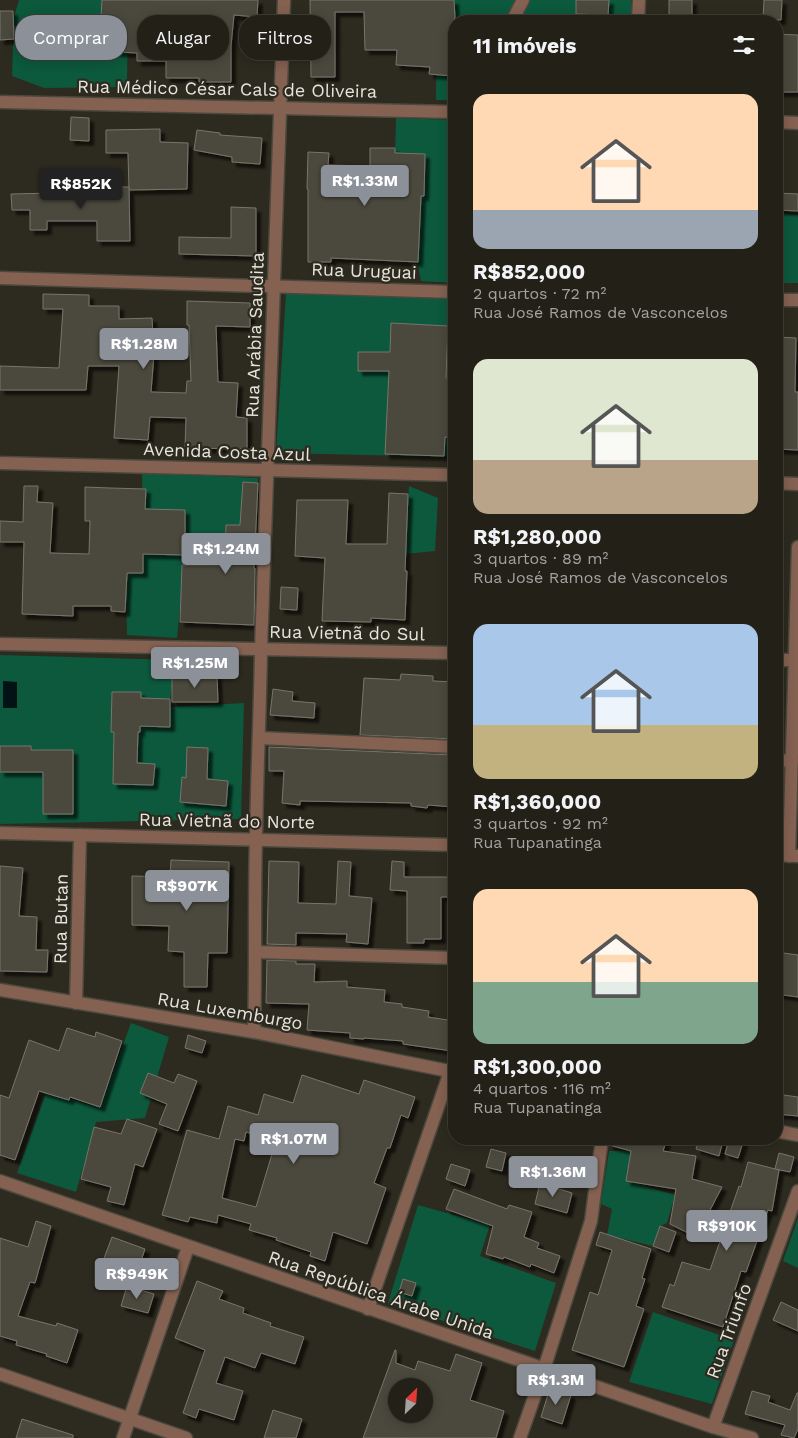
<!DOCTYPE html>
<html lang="pt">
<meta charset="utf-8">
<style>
:root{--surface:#222017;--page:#2e2d24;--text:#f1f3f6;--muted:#a2a3a1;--line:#3f3e36;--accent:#8c9099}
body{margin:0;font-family:"Work Sans",sans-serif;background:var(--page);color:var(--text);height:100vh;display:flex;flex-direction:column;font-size:19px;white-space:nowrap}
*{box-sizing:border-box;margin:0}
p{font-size:16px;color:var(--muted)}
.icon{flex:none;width:28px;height:28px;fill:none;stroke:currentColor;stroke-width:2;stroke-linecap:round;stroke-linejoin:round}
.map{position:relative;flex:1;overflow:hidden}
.sheet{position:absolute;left:448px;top:15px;width:335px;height:1130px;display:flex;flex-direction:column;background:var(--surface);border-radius:20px;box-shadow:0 2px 12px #0003,0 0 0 1px var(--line)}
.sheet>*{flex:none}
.banner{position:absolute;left:15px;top:15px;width:358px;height:45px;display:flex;gap:10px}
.needle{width:32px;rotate:25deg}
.tools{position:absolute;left:388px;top:1378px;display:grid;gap:10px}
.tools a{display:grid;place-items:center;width:45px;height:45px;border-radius:50%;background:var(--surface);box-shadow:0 2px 12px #0003,0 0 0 1px var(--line);font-size:25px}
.price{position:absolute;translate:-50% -42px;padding:0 11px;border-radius:5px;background:var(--accent);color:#fff;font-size:16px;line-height:32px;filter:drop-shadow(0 1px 2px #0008)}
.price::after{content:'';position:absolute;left:50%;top:30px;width:15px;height:11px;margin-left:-8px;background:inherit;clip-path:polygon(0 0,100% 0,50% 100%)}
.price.on{background:#222;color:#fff}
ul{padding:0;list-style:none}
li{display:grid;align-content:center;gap:10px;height:265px;padding:0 25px}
li span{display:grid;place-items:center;height:155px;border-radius:15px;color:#555}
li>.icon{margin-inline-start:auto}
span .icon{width:90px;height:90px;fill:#fffc;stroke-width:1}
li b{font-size:21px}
h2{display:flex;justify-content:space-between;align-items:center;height:60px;padding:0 25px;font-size:21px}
.chip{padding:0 18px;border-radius:20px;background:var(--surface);box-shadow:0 2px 12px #0003,0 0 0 1px var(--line);font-size:18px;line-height:45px}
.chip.on{background:var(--accent);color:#fff}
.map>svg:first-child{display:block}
.green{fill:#0c593d}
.water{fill:#031315}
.building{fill:#4b483d;stroke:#797569;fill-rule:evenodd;filter:url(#shadow)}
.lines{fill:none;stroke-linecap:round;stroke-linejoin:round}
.minor-casing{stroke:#4b483d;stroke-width:15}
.tertiary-casing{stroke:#4b483d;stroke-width:15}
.minor{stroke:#846151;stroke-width:12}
.tertiary{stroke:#846151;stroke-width:12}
.labels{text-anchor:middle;stroke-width:4.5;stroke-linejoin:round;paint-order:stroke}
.street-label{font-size:18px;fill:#e6e4dd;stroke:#2d2a1f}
</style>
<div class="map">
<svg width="798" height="1438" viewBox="0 0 798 1438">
<defs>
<filter id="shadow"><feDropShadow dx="4.5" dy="4.5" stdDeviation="1" flood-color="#0009"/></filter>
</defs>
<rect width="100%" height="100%" fill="#2d2a1f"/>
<g class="green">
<path d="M19 0H128L127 87 44 88 12 76 14 17Z"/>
<path d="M437 0H631V21H454V100H436Z"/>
<path d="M396 118 454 120V283L421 281 395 153Z"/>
<path d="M776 213 798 215V283H776Z"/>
<path d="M286 293 454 299V457L276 453Z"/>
<path d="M142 473 258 478 254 560 185 555 177 638 127 635 126 592 110 573H143Z"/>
<path d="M409 486 438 498 435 551 405 554Z"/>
<path d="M0 655 176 660 169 707 244 703 241 819 0 824Z"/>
<path d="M776 870 780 871 779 950 776 949Z"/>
<path d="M131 1023 169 1037 145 1118 96 1122 76 1192 17 1173 46 1093 100 1107Z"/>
<path d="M609 1151H632L627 1181 675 1195 667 1223 660 1226 653 1246 607 1235 612 1209 601 1204Z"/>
<path d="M418 1205 490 1225 480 1256 556 1283 535 1351 388 1303Z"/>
<path d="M798 1218V1268L783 1261Z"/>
<path d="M653 1312 734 1340 712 1404 629 1382Z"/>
</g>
<path class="water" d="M3 681 17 682V708H3Z"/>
<g class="building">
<path d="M102 0H258L257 17 234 15 231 46V82H199V78H166V61H137V53L99 51Z"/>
<path d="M310 0H454L455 18 454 19 453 76 429 74 430 67 396 65 397 50H365L364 12H335V77H311Z"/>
<path d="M576 0H609L608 15 576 14Z"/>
<rect x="669" y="0" width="23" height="21"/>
<path d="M764 0H782L781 20 763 19Z"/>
<path d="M0 11H13L14 39 0 40Z"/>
<path d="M776 34 798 35V92H776Z"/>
<path d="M71 117 89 118V141L70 140Z"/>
<path d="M160 129V142L188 143 187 189 129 190 128 153H106V130Z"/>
<path d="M197 130 220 133V135L262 138 260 164 232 162V157L194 150Z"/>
<path d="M370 148H395V153L425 154 424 196H421L418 262 331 258V262H308V189H307L308 152 329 153 328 165 370 166Z"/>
<path d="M96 187H129L130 241H97V221H47V230H30V210H12L11 194 96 192Z"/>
<path d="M777 193 798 194V211L777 210Z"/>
<path d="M231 207 256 208V256L179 254V237L231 238Z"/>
<path d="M43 294 89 295V306H119V319L152 318 154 354 151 392 186 393 187 381H191L189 325H187V301L250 303V327L216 326 218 382 238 383 236 417 247 418V449L185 448 186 418 150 417 148 440 114 438 119 366H88L86 390H0V366L59 368 63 309H43Z"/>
<path d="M391 323 448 326 446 378H454V438L445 437 444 456 385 454 389 371H358V352H390Z"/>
<path d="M776 337 796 338 795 392H798V450L776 449Z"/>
<path d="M243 482 258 483 254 568H255L254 625 180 622 182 565H225L226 525H240Z"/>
<path d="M24 486H38L37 502 53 503 50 553 89 554 90 521H85V487L110 488 146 489 145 509 185 510V555L143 554V573H127L125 612 111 611V606H73V616L22 614 24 542H0V521L23 522Z"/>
<path d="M389 493 408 494 405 571H407L405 620 371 618V622L322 621 325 558 295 556 297 500H348L346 544H387Z"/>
<path d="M281 587 298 588 297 610 280 609Z"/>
<path d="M401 674 433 676V681L454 682V739L360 735 364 678 400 680Z"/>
<path d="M172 675H217L218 702H172Z"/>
<path d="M273 689 293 692 292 701 315 703 314 718 270 715Z"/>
<path d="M112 692H141V698L170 699V727L140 726V732H138L137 763 155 764 153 785 113 784 114 732H111Z"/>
<path d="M0 746H31V750H73V814H43V772H0Z"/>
<path d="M187 747 208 748 207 779 228 781 226 806 180 802 182 777 186 778Z"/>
<path d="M269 747 454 755V807L428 805 427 808 411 806V803L358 802 300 801V805L282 803 284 771H269Z"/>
<path d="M171 860 229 862 227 953H208L207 987H184V952L168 951 169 926 132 925V876L170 877Z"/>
<path d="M269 861 299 862 298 903 336 904 338 861 351 862 349 896 372 898 368 944 346 942 347 934 296 933V945L267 944Z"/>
<path d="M392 861 404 862V877H454V897H441V939H424V943H407V891L390 890Z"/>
<path d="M0 866 23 868 19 916 37 917 36 950H48L47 972 0 971Z"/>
<path d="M776 952 798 955V997L776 994Z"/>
<path d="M267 960 296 961V964H315L314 982 347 981V987L385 990 384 1002 402 1004V1007L429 1011 428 1017 454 1021 452 1051 403 1044V1041L364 1038V1039L350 1038V1033L307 1030 309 1004 266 1003Z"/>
<path d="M67 1028 95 1037 96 1032 122 1041 100 1107 70 1097 69 1100 39 1091 15 1160 0 1155V1095L9 1098 29 1040 59 1051Z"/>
<path d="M188 1035 206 1041 202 1053 185 1048Z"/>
<path d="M148 1073 174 1083 178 1074 197 1081 178 1131 159 1124 167 1104 140 1093Z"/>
<path d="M302 1075 359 1094 364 1080 415 1097 408 1118 401 1115 390 1148H387L374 1183 386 1188 367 1244 333 1232 325 1261 310 1256 311 1252 276 1240 277 1238 249 1230 251 1224 218 1215 217 1223 190 1217 188 1222 162 1215 187 1130 219 1139 228 1106 258 1115 264 1094 293 1103ZM246 1132 276 1141 256 1207 222 1198 235 1139 244 1141Z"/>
<path d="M776 1094 798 1097V1116L776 1114Z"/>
<path d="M127 1119 157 1129 143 1167 135 1164 124 1205 107 1201 111 1187 81 1179 94 1127 121 1134Z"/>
<path d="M610 1139H667L663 1151 696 1156 692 1179 722 1187 696 1237 670 1224 676 1189 626 1181 631 1151 609 1145Z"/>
<path d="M699 1139H714L723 1141 719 1156 696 1149Z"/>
<path d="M729 1139H744L738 1158 725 1154Z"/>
<path d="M491 1149 506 1153 502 1171 486 1167Z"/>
<path d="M779 1153 794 1157 790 1172 775 1169Z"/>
<path d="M748 1162 779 1170 772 1211 768 1210 746 1272 741 1271 723 1327 662 1307 670 1284 674 1286 682 1262 710 1270 739 1186 741 1187Z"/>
<path d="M451 1164 470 1170 465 1186 446 1179Z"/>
<path d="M540 1183 572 1193 567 1213 535 1204Z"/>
<path d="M454 1189 507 1209 509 1205 532 1212 524 1237 539 1243 537 1248 560 1256 554 1273 531 1264 530 1267 504 1257 503 1259 486 1254 493 1226 446 1209Z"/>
<path d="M36 1221 51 1226 35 1283 30 1282 18 1316 56 1326 57 1323 78 1330 67 1363 46 1356 47 1354 16 1345 17 1341 0 1336V1238L28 1247Z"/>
<path d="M660 1226 676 1232 669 1252 653 1246Z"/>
<path d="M600 1232 651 1249 642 1278 645 1279 636 1306 644 1309 624 1367 572 1350 590 1292 598 1295 612 1250 596 1245Z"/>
<path d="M112 1237 145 1249 137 1273 103 1261Z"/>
<path d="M403 1279 416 1283 412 1296 399 1292Z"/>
<path d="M197 1281 223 1291 219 1299 244 1308 243 1313 271 1323 270 1326 304 1337 295 1364 261 1353 255 1368 225 1357 216 1383 243 1391 234 1420 199 1409 196 1418 183 1413 205 1350 175 1338Z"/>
<path d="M127 1286 154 1294 148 1313 121 1306Z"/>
<path d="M781 1302 798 1310V1331L773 1320Z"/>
<path d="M395 1350H396V1363L415 1370 418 1361 450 1371 456 1354 482 1363 470 1400 504 1411 496 1438H363ZM396 1386H424V1414H396Z"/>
<path d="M550 1388 571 1395 562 1424 541 1417Z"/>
<path d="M752 1391 770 1396 768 1402 790 1410 797 1393H798V1429L794 1438 781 1435 785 1425 745 1414Z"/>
<path d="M273 1410 302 1419 296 1438H264Z"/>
<path d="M22 1419 73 1435V1438H16Z"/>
</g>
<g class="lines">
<g class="minor-casing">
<g id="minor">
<path d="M512 21 523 0"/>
<path d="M638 21 639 0"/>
<path d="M0 102 454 112"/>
<path d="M776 122 798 123"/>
<path d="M0 278 454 292"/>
<path d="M776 300H798"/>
<path d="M0 644 454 653"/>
<path d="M776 660H794"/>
<path d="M260 738 454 747"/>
<path d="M776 760 792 761"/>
<path d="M0 833 454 845"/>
<path d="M776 855 798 856"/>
<path d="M789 856 798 547"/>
<path d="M256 952 454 958"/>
<path d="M0 990 254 1032 454 1072"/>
<path d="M76 1003 80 835"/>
<path d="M254 1032C256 967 254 903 256 839 257 775 260 712 261 649L284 0"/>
<path d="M776 1131 798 1135"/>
<path d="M0 1181 713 1427 752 1438"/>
<path d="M368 1309 450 1072"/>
<path d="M713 1427 798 1191"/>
<path d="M123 1438 188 1247"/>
<path d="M520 1438 544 1369 591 1221 602 1139"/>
</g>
</g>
<g class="tertiary-casing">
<g id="tertiary">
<path d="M0 463 454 475"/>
<path d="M776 483 798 484"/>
<path d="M0 1374 186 1438"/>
</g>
</g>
<use href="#minor" class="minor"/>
<use href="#tertiary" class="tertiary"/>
</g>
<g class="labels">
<g class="street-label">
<text transform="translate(227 89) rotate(1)" y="6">Rua Médico César Cals de Oliveira</text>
<text transform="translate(364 271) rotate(2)" y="6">Rua Uruguai</text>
<text transform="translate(255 335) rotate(-88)" y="6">Rua Arábia Saudita</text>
<text transform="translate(227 452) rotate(2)" y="6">Avenida Costa Azul</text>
<text transform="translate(347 633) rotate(1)" y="6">Rua Vietnã do Sul</text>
<text transform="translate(227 821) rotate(1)" y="6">Rua Vietnã do Norte</text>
<text transform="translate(61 919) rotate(-89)" y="6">Rua Butan</text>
<text transform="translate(230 1011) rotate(10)" y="6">Rua Luxemburgo</text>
<text transform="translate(381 1295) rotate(19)" y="6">Rua República Árabe Unida</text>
<text transform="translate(729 1331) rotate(-70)" y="6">Rua Triunfo</text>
</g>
</g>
</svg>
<div class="tools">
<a><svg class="needle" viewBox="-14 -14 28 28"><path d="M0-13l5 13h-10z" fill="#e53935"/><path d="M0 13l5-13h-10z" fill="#a2a3a1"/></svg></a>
</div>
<b class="price" style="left:365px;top:207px">R$1.33M</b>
<b class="price on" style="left:81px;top:210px">R$852K</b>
<b class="price" style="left:144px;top:370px">R$1.28M</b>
<b class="price" style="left:226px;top:575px">R$1.24M</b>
<b class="price" style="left:195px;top:689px">R$1.25M</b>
<b class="price" style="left:187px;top:912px">R$907K</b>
<b class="price" style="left:294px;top:1165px">R$1.07M</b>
<b class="price" style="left:553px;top:1198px">R$1.36M</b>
<b class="price" style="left:727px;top:1252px">R$910K</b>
<b class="price" style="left:137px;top:1300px">R$949K</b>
<b class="price" style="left:556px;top:1406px">R$1.3M</b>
<div class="banner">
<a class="chip on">Comprar</a>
<a class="chip">Alugar</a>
<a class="chip">Filtros</a>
</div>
<section class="sheet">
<h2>11 imóveis<svg class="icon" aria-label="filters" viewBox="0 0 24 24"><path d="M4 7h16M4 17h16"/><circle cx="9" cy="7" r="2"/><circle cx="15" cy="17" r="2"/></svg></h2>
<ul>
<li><span style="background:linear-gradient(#ffd9b3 75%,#9aa5b1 0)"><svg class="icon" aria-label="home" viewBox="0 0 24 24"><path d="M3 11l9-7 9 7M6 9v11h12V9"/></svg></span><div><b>R$852,000</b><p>2 quartos · 72 m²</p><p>Rua José Ramos de Vasconcelos</p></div></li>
<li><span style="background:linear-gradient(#dfe7d0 65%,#b9a48a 0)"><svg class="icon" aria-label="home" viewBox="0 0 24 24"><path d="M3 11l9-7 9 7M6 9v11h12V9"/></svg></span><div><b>R$1,280,000</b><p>3 quartos · 89 m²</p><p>Rua José Ramos de Vasconcelos</p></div></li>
<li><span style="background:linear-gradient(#a9c7e8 65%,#c2b280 0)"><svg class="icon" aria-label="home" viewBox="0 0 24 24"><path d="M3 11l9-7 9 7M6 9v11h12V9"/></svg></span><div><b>R$1,360,000</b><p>3 quartos · 92 m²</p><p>Rua Tupanatinga</p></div></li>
<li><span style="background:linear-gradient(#ffd9b3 60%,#7fa58c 0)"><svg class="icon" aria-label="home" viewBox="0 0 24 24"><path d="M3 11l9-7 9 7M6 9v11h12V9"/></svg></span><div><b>R$1,300,000</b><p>4 quartos · 116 m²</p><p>Rua Tupanatinga</p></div></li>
</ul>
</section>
</div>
